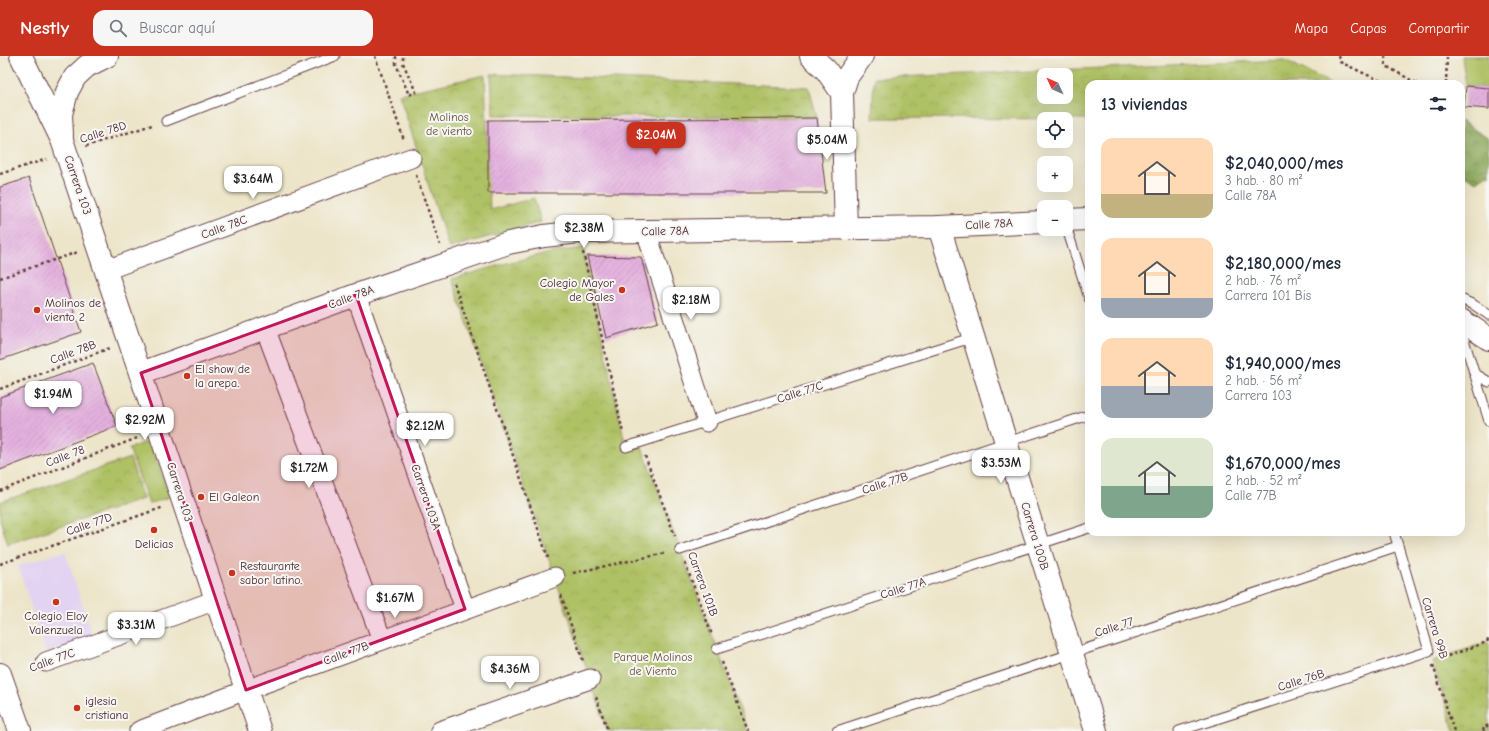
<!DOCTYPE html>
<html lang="es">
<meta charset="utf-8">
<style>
:root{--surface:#fff;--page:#f6f6f7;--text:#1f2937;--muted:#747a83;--accent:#c8321e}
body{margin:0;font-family:"Comic Neue",sans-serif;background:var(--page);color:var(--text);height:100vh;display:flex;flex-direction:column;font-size:15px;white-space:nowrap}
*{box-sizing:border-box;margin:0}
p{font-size:13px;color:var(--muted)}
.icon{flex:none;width:22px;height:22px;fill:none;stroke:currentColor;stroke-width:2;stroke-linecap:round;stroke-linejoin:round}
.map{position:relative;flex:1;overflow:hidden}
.drawer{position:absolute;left:1085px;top:24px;width:380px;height:456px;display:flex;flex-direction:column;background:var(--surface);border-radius:12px;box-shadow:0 4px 16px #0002}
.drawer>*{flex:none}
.needle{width:26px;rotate:314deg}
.tools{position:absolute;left:1037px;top:12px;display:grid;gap:8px}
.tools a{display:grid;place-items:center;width:36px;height:36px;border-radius:8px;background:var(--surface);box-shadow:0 4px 16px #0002;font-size:20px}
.price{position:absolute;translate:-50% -34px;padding:0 9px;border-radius:8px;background:#fff;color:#222;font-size:13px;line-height:26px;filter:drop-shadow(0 1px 2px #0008)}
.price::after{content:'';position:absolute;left:50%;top:24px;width:12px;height:9px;margin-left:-6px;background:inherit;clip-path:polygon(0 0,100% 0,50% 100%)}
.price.selected{background:var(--accent);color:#fff}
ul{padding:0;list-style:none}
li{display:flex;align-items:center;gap:12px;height:100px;padding:0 16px}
li span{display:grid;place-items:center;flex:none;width:112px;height:80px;border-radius:12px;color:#555}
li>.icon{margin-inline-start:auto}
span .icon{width:48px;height:48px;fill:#fffc;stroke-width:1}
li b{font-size:17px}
h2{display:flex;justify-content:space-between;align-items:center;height:48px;padding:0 16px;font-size:17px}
header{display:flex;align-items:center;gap:24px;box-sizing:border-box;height:56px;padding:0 20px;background:var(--accent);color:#fff}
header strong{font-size:19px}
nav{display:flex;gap:22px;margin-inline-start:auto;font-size:14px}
.search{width:280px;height:36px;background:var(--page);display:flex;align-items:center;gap:10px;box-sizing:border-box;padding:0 14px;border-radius:12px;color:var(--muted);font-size:15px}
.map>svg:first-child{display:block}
.built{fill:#e3d3f2}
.grass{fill:#afc165;stroke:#7c7048}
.forest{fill:url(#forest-crowns);stroke:#6a6342}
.park{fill:url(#park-crowns);stroke:#7c7048;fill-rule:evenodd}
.building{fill:url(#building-hatch)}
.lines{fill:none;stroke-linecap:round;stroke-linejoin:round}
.lane-casing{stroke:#623d43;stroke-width:11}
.street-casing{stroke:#623d43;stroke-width:21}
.secondary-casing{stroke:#623d43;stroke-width:24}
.path{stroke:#623d43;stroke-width:2.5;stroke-dasharray:3 3;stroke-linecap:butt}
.lane{stroke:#fff;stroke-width:9}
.street{stroke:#fff;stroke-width:19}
.secondary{stroke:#fff;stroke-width:22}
.marked{fill:#c2185b;fill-opacity:0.2;stroke:#c2185b;stroke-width:3;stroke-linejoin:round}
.poi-dot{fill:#c8321e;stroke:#f6f6f2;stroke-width:1.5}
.labels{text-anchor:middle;stroke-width:4;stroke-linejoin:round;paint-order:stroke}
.park-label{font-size:12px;fill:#68503c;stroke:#f6f6f2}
.street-label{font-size:12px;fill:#4a1f2b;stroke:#f6f6f2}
.poi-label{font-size:12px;fill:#4a1f2b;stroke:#f6f6f2;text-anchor:start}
</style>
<header>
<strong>Nestly</strong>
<div class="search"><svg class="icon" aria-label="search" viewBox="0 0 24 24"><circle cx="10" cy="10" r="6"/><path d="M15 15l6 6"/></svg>Buscar aquí</div>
<nav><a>Mapa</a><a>Capas</a><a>Compartir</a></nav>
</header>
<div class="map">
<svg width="1489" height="675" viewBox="0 0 1489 675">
<defs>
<pattern id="forest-crowns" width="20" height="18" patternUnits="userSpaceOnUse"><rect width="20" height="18" fill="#8ba75a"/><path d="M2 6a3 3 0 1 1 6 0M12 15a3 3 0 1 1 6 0" fill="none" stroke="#74874b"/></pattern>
<pattern id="park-crowns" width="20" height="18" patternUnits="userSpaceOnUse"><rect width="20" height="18" fill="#afc165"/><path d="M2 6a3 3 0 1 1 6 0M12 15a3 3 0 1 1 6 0" fill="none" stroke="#98a558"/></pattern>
<pattern id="building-hatch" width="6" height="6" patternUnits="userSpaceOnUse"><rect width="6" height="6" fill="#e4b1de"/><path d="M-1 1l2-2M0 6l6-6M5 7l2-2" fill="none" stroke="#c598bf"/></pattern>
</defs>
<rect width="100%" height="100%" fill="#f6f6f2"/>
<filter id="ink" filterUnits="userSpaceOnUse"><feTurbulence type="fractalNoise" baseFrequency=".025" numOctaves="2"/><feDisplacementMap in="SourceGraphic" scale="8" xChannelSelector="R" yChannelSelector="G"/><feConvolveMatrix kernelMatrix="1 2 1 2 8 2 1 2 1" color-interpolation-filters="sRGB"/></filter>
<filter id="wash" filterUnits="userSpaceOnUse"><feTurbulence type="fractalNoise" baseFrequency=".012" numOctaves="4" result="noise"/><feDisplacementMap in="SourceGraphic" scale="16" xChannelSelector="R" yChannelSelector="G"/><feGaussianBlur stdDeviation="0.9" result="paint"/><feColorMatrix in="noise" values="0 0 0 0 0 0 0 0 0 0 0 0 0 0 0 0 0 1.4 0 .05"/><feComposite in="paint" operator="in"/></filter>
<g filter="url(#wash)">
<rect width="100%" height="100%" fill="#ede5c9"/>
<path class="built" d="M65 495 93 582 46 597 18 510Z"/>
<g class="grass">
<path d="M1462 0H1489V32L1466 30Z"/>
<path d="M150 385 169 441 149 448 129 392Z"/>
</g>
<path class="forest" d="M1461 65 1489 83V119L1487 118 1476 126 1461 117Z"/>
<g class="park">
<path d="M1285 4 1332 28H1089V63L872 62 874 22ZM1044 19H1066V41H1044Z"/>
<path d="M491 18 809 31 817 62 493 59Z"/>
<path d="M485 19 490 154 534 142 541 166 449 192 399 38Z"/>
<path d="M583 192 626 391 640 386 748 675H608L452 223C495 210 538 197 583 192Z"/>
<path d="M130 402 143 443 8 488 0 464V446Z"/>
<path d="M1487 586 1489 588V675H1454L1432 605Z"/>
</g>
<g id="blocks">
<g class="building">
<path d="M1466 30 1489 32V53L1464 51Z"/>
<path d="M817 62 826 137H488V64Z"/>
<path d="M29 122 81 276 0 304V131Z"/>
<path d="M587 200 641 201 658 266 606 282Z"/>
<path d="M93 307 117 370 0 414V341Z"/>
</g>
</g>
</g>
<g filter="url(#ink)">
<use href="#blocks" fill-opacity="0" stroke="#623d43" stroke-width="1"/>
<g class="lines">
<g class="lane-casing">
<g id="lane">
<path d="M166 65 335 0"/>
<path d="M1066 170 1089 242"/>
<path d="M1461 243 1474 249 1489 259"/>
<path d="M1461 274 1489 365"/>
<path d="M1474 317 1489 326"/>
<path d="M626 391 974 281"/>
<path d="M680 494 1089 359"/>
<path d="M717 593 1089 472"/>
<path d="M837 675 1398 490"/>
<path d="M1179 675 1429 595 1394 476"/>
</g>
</g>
<g class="street-casing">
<g id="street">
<path d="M646 175 707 366"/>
<path d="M106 214 411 102"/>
<path d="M356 239 465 553"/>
<path d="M265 272 382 584"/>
<path d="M46 606 216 544"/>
<path d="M139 675 246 634 555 521"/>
<path d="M440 675 590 623"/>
</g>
</g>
<g class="secondary-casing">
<g id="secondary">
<path d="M21 0 62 84 260 675"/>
<path d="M811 0 826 14 842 37"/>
<path d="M62 79 61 58 67 36 75 21 87 10 107 0"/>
<path d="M1066 164 1089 163"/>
<path d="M939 171 1096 675"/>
<path d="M846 173 842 37 847 21 862 0"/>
<path d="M1461 264 1489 283"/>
<path d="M141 317 356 239 508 187 544 180 579 176 939 171 1044 166"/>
<path d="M0 618 20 675"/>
</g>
</g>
<g class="path">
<path d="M375 0 404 84"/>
<path d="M396 0V8L409 39 416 36 403 7V0"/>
<path d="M1338 0 1340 6 1387 28"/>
<path d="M1385 0 1386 10 1418 28"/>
<path d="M1446 28 1447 0"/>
<path d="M86 90 152 69"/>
<path d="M0 118 47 103"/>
<path d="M416 119 440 189"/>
<path d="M583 196 623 377"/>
<path d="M0 222 78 196"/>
<path d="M454 227 548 502"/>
<path d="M0 333 110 292"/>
<path d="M645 400 675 480"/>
<path d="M0 435 140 381"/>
<path d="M685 507 712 579"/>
<path d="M0 508 164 451"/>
<path d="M573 517 666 497"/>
<path d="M561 539 583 605"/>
<path d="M1487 586 1489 582"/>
<path d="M1442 602 1487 586"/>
<path d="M722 606 748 675"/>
<path d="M1433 609 1454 675"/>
<path d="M596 641 608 675"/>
<path d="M1484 675 1483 672 1489 669"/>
</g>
<use href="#lane" class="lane"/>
<use href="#street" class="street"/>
<use href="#secondary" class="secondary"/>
</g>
</g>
<path class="marked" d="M356 239 465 553 246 634 141 317Z"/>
<g class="poi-dot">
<circle cx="622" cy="234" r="4"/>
<circle cx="37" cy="254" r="4"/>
<circle cx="187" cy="320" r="4"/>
<circle cx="201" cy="441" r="4"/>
<circle cx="154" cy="474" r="4"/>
<circle cx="232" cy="517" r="4"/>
<circle cx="56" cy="546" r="4"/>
<circle cx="77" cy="652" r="4"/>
</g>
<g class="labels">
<g class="park-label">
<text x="449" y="65">Molinos<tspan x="449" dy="14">de viento</tspan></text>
<text x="653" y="605">Parque Molinos<tspan x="653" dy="14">de Viento</tspan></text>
</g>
<g class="street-label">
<text transform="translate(103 76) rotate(-18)" y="4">Calle 78D</text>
<text transform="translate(78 129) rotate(71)" y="4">Carrera 103</text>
<text transform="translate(989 168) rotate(-3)" y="4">Calle 78A</text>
<text transform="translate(224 171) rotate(-20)" y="4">Calle 78C</text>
<text transform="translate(665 175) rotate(-1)" y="4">Calle 78A</text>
<text transform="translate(351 241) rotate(-20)" y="4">Calle 78A</text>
<text transform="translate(73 296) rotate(-20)" y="4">Calle 78B</text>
<text transform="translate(800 336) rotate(-18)" y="4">Calle 77C</text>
<text transform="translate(65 400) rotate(-21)" y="4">Calle 78</text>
<text transform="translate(885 427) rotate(-18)" y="4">Calle 77B</text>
<text transform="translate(180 436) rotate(72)" y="4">Carrera 103</text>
<text transform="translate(426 441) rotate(71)" y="4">Carrera 103A</text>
<text transform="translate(89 468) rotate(-19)" y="4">Calle 77D</text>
<text transform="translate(1035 480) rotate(73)" y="4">Carrera 100B</text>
<text transform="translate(703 528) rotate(70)" y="4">Carrera 101B</text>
<text transform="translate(903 532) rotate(-18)" y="4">Calle 77A</text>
<text transform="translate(1114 571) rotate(-18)" y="4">Calle 77</text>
<text transform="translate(1435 572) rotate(73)" y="4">Carrera 99B</text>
<text transform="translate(346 597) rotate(-20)" y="4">Calle 77B</text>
<text transform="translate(52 604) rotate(-20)" y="4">Calle 77C</text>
<text transform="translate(1301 624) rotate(-18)" y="4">Calle 76B</text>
</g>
<g class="poi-label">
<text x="614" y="231" text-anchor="end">Colegio Mayor<tspan x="614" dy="14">de Gales</tspan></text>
<text x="45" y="251">Molinos de<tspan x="45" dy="14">viento 2</tspan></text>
<text x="195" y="317">El show de<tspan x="195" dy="14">la arepa.</tspan></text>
<text x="209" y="445">El Galeon</text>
<text x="154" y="492" text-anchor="middle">Delicias</text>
<text x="240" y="514">Restaurante<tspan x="240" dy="14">sabor latino.</tspan></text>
<text x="56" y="564" text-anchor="middle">Colegio Eloy<tspan x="56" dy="14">Valenzuela</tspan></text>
<text x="85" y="649">iglesia<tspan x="85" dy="14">cristiana</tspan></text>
</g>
</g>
</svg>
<div class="tools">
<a><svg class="needle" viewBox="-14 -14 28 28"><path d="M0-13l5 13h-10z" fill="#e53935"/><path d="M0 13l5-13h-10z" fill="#747a83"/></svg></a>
<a><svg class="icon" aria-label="locate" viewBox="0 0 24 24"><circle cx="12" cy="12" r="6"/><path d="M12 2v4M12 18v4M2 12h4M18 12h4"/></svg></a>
<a>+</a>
<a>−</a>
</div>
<b class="price selected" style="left:656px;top:100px">$2.04M</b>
<b class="price" style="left:827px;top:105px">$5.04M</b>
<b class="price" style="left:253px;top:144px">$3.64M</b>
<b class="price" style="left:584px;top:193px">$2.38M</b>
<b class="price" style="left:691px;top:265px">$2.18M</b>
<b class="price" style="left:53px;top:359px">$1.94M</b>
<b class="price" style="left:145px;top:385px">$2.92M</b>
<b class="price" style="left:425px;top:391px">$2.12M</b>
<b class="price" style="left:1001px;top:428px">$3.53M</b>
<b class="price" style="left:309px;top:433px">$1.72M</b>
<b class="price" style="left:395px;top:563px">$1.67M</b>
<b class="price" style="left:136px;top:590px">$3.31M</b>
<b class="price" style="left:510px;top:634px">$4.36M</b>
<section class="drawer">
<h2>13 viviendas<svg class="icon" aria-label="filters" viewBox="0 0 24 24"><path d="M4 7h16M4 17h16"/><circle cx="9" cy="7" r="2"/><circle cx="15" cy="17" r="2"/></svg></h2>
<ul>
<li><span style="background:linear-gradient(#ffd9b3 70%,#c2b280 0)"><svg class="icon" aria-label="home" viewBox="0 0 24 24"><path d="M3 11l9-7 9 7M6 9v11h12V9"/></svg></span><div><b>$2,040,000/mes</b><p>3 hab. · 80 m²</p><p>Calle 78A</p></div></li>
<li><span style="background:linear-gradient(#ffd9b3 75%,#9aa5b1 0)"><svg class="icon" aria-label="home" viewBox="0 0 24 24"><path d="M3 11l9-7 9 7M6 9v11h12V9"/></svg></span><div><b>$2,180,000/mes</b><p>2 hab. · 76 m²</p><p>Carrera 101 Bis</p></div></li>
<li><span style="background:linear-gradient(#ffd9b3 60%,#9aa5b1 0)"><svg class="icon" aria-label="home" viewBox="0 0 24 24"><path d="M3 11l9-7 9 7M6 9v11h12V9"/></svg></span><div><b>$1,940,000/mes</b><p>2 hab. · 56 m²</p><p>Carrera 103</p></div></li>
<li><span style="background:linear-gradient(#dfe7d0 60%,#7fa58c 0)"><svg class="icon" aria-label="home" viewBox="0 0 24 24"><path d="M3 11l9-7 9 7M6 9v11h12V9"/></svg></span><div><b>$1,670,000/mes</b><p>2 hab. · 52 m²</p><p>Calle 77B</p></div></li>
</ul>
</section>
</div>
